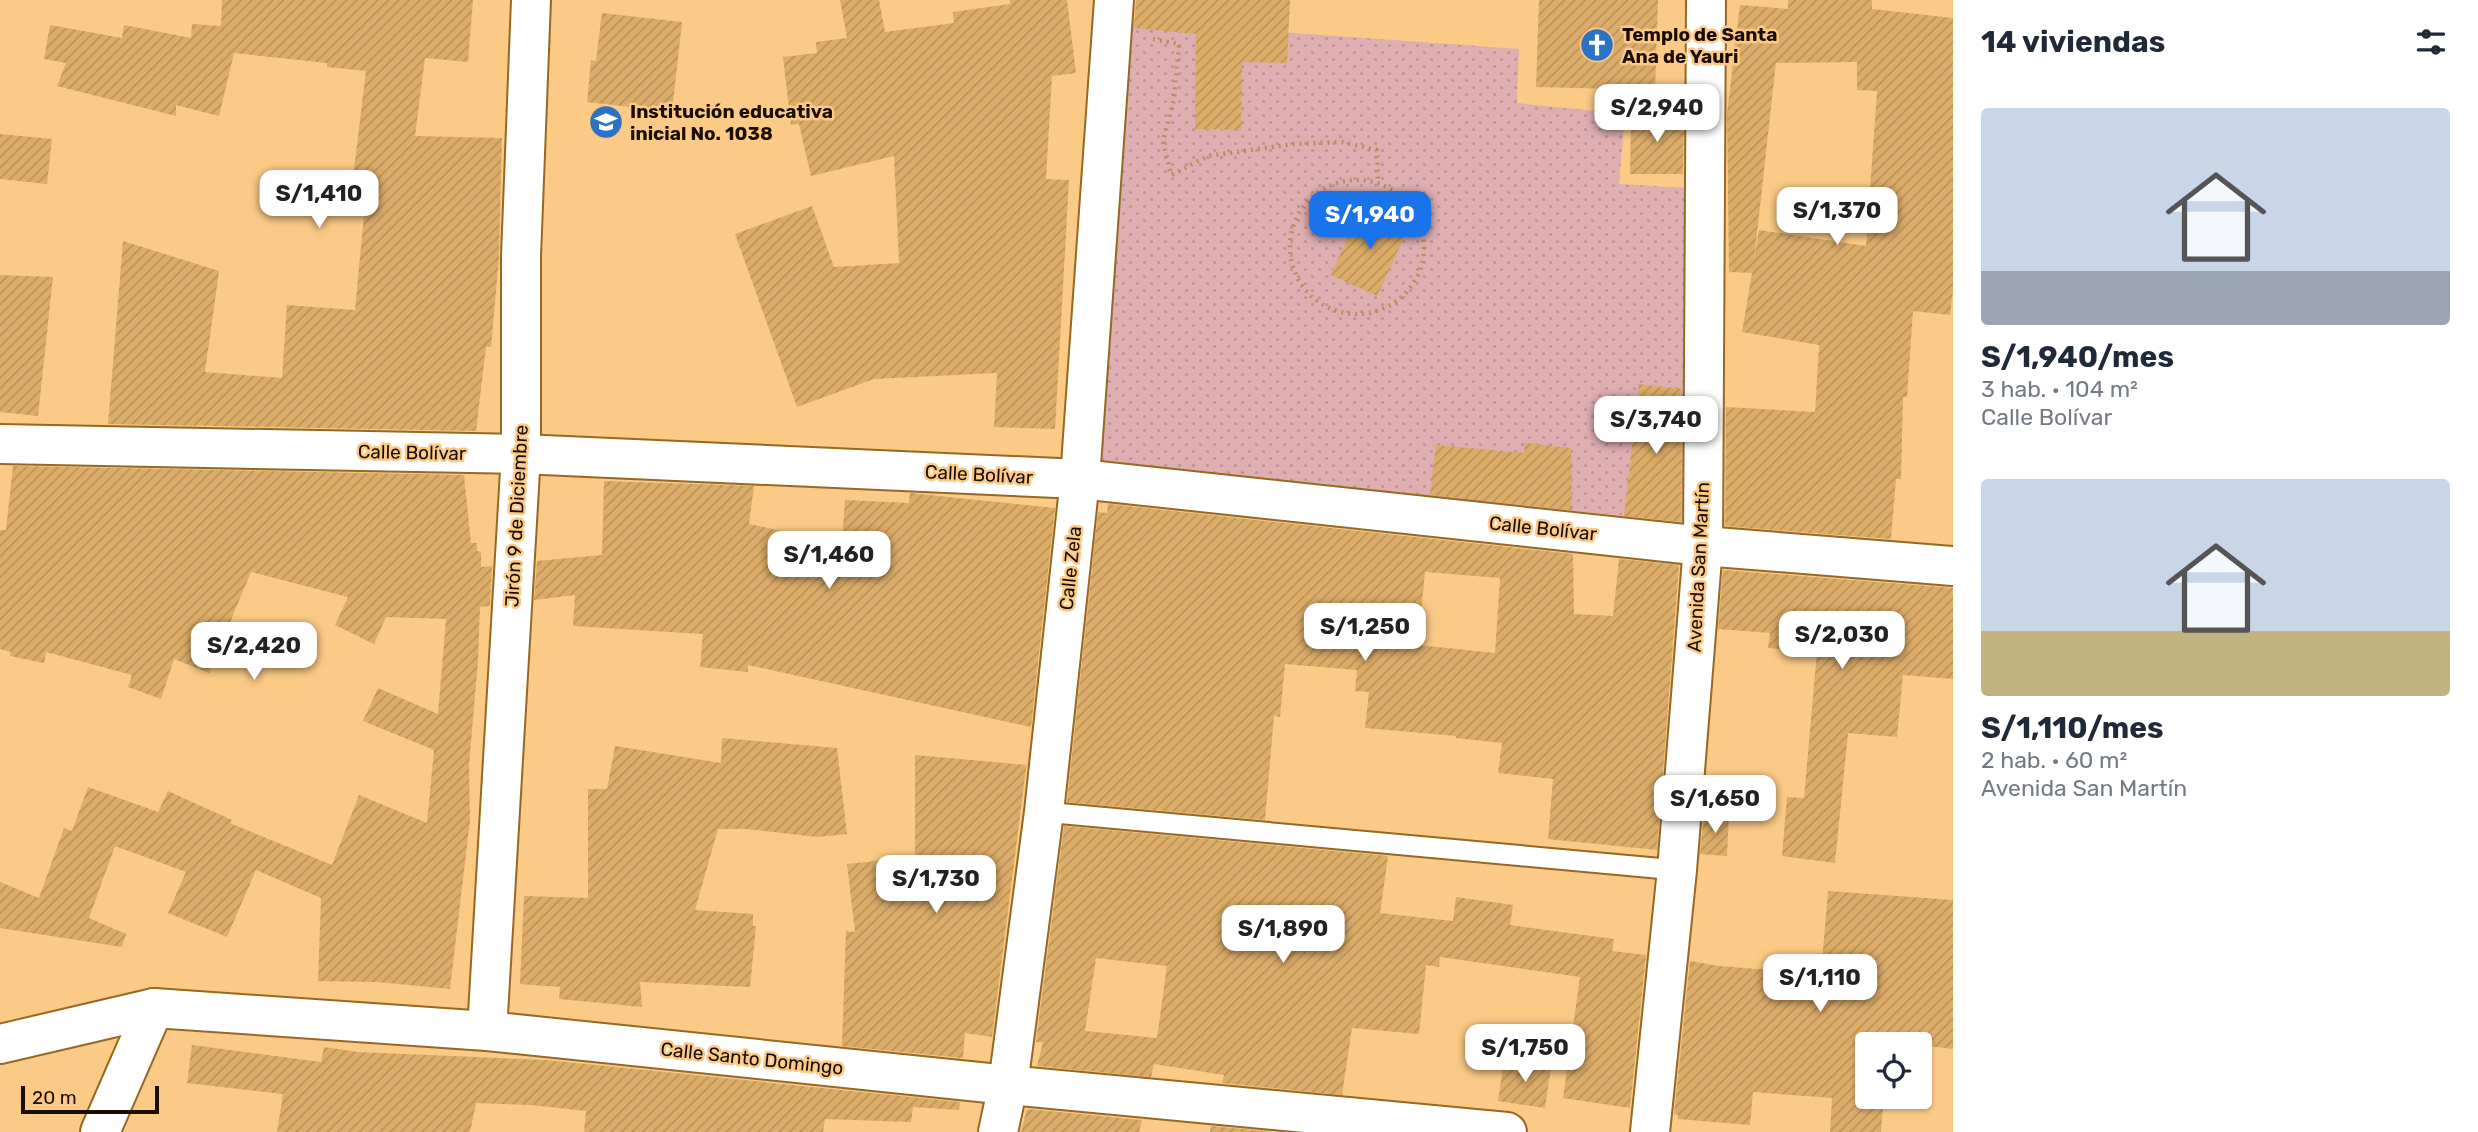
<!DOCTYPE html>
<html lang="es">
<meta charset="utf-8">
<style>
:root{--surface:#fff;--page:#f6f6f7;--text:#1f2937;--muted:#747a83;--accent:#1a73e8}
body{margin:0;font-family:Rubik,sans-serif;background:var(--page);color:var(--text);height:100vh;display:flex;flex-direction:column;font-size:26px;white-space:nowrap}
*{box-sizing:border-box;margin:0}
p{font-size:23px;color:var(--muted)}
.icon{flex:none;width:38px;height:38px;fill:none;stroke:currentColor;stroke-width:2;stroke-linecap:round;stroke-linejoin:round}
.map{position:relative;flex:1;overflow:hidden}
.side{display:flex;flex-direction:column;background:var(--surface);width:525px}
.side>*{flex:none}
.tools{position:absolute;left:1855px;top:1032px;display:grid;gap:14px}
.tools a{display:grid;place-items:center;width:77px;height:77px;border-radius:7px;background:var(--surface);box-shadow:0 2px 5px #0004;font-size:35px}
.scale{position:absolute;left:21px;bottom:18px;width:138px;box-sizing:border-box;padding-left:7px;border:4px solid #1a0d00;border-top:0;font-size:19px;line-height:24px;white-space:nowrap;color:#1a0d00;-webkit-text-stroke:5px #fbca86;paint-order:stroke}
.price{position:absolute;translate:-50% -60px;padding:0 16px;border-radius:14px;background:#fff;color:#222;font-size:23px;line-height:46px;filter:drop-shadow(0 2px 4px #0008)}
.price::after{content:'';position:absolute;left:50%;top:42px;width:21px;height:16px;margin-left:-10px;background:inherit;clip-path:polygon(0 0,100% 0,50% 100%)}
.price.active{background:var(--accent);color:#fff}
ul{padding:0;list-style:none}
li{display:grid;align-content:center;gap:14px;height:371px;padding:0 28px}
li span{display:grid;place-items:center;height:217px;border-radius:7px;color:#555}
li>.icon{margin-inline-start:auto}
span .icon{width:126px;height:126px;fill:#fffc;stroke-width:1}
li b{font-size:30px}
h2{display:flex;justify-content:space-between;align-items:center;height:84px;padding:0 28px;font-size:30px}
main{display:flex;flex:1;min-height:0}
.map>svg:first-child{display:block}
.grass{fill:url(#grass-dots)}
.building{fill:url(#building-hatch);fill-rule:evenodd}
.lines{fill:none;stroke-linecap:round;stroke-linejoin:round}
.lane-casing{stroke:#956922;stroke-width:23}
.street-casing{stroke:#956922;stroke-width:42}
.path{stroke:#b7915d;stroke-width:4.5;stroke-dasharray:2 5;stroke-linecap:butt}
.lane{stroke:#fff;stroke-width:19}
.street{stroke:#fff;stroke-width:38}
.labels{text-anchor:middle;stroke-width:5;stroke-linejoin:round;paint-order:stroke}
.poi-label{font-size:19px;font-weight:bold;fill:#1a0d00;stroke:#fbca86;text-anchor:start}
.street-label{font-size:19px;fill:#1a0d00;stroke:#fbca86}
</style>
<main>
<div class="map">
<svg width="1953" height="1132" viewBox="0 0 1953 1132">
<defs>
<pattern id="grass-dots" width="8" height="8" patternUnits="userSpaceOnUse" patternTransform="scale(1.75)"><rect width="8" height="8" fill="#deaeb1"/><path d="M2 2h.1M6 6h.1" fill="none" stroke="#be9496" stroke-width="1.8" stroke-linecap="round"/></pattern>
<pattern id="building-hatch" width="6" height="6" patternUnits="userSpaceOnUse" patternTransform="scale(1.75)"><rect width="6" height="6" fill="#dcac69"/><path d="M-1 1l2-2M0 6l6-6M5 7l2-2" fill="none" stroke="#bc9359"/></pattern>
</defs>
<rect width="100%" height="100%" fill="#fbca86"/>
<path class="grass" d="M1125 21 1519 49 1517 103 1625 114 1619 184 1690 188 1693 522 1096 467Z"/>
<g class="building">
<path d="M222 0H473L468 62 425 58 415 136 502 138 499 258 491 347H486L476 431 108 424 123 241 219 271 205 372 282 378 287 305 355 310 365 204 350 202 366 71 327 67V63L234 53 219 116 176 105V116L57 86 66 63 44 59 50 25 122 38 124 25 191 38 192 24 221 26Z"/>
<path d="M840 0H879L885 32 954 23 953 12 1010 4V0H1067L1076 73 1052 76 1046 179 1069 180 1055 429 994 427 997 373 874 379 797 407 735 234 812 206 834 267 899 263 894 156 811 176 799 124 791 125 783 57 817 53 816 42 847 38Z"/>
<path d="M1136 0H1290L1287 63 1242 62 1241 130 1195 129 1196 34 1134 28Z"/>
<path d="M1539 0H1658L1655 90 1536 87Z"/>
<path d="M1788 0H1872V9L1953 18V290L1950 315 1913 311 1907 397H1903L1901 479H1896L1891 539 1725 526 1726 407 1815 412 1819 345 1742 332 1752 273 1729 272 1727 114 1740 5 1788 9ZM1857 62V90L1877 91 1866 246 1759 230 1754 260 1776 63Z"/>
<path d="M602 13 682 22 672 112 587 102 591 60 596 61Z"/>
<path d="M1631 114H1684L1683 174H1630Z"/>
<path d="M0 134 52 139 47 184 0 179Z"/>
<path d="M1362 206 1409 227 1377 296 1331 275Z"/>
<path d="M0 275 53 277 38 416 0 412Z"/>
<path d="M1639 384 1682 389 1681 522 1624 516Z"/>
<path d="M1525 443 1571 448 1572 510 1430 495 1436 445 1524 453Z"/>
<path d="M13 466 464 475 471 543H477V551L481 552V567L492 566 490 606 480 607 478 661 469 765 470 820 450 989 377 982 318 981 321 898 256 870 227 937 168 913 186 872 115 846 89 918 126 934 122 947 0 928V882L39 898 64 828 72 831 88 787 158 812 168 791 232 820 230 823 332 865 359 795 427 823 434 750 363 721 378 688 438 714 446 619 386 617 374 644 335 625 348 597 251 572 209 673 174 659 161 699 128 687 132 675 46 652 44 663 10 656 11 652 0 649V530H6Z"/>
<path d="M604 481 754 486 749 524 842 543 845 500 909 503 910 493 1055 508 1031 727 748 665V672L700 667 703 634 573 626 575 595 534 600 537 561 602 555Z"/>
<path d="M1108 504 1573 554 1574 614 1613 616 1619 559 1679 565 1657 850 1548 839 1553 779 1498 773 1502 743 1456 738V736L1365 728 1369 692 1355 691 1357 670 1285 664 1280 717 1274 716 1265 820 1067 802 1098 512 1107 513ZM1425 572 1500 578 1495 653 1418 645Z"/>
<path d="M1723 570 1953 588V679L1903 675 1897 737 1848 733 1835 863 1782 856 1787 797 1804 798 1817 652 1768 648 1770 633 1718 629Z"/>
<path d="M722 738 837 748 847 834 817 837 746 829H718L695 910 753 914V926H756L750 987 640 982 642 1007 559 999 560 987 520 984 524 896 588 898V789H607L615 746 721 763Z"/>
<path d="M1028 753 992 1037 965 1033 963 1058 842 1046 846 931 855 932 847 864 915 857V755L1027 765Z"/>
<path d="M1704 812 1729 816 1727 856 1700 854Z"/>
<path d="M1064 826 1388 856 1380 913 1453 921 1456 897 1513 905 1510 925 1614 939 1612 951 1646 955 1630 1108 1563 1098 1580 977 1440 957 1439 967 1426 965 1419 1034 1352 1028 1342 1095 1222 1083 1224 1075 1154 1064 1151 1077 1037 1066 1043 1042H1036ZM1096 958 1167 966 1157 1038 1085 1031Z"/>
<path d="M1828 891 1953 900V1049L1920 1045H1867V1097H1884L1881 1132H1830L1832 1098 1753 1092 1750 1125 1678 1119V1115L1674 1114 1690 961 1719 966 1821 974Z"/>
<path d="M192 1045 321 1062 324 1047 358 1052 546 1060 960 1102 959 1110 913 1107 911 1122 825 1119 823 1132H584L586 1111 531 1105 476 1103 470 1132H277L283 1094 187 1083Z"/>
<path d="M1504 1060 1551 1067 1545 1108 1498 1101Z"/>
<path d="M1027 1109 1142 1120 1139 1132H1021Z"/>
<path d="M1211 1126 1274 1132H1210Z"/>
</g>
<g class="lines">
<g class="lane-casing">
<path id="lane" d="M1044 812 1677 870"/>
</g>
<g class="street-casing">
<g id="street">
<path d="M0 444 521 454 1080 479 1703 546 1953 566"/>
<path d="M487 1031 521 454V256L531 0"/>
<path d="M0 1044 154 1008 487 1031 1008 1085 1507 1132"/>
<path d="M100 1132 154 1008"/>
<path d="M998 1132 1008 1085 1044 812 1080 479 1114 0"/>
<path d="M1650 1132 1677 870 1703 546 1706 0"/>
</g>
</g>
<g class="path">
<path d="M1153 39 1179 44 1174 99 1163 141 1171 175 1208 156 1294 144 1342 142 1377 150 1378 183"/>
<circle cx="1357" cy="247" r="67"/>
</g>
<use href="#lane" class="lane"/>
<use href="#street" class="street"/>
</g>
<defs>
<g id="church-disc" transform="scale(1.75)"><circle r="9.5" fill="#2c73c4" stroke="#fbca86"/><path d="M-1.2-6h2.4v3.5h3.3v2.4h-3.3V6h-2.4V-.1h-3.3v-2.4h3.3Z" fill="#fff"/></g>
<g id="school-disc" transform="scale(1.75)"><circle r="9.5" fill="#2c73c4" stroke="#fbca86"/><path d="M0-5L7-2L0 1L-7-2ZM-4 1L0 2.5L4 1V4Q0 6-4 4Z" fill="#fff"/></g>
</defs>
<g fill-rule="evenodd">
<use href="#church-disc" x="1597" y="45"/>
<use href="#school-disc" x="606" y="122"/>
</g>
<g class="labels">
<g class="poi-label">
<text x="1622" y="41">Templo de Santa<tspan x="1622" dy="22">Ana de Yauri</tspan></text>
<text x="630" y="118">Institución educativa<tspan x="630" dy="22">inicial No. 1038</tspan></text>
</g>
<g class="street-label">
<text transform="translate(412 452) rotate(1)" y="7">Calle Bolívar</text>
<text transform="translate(979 474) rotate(3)" y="7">Calle Bolívar</text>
<text transform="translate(516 516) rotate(-87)" y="7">Jirón 9 de Diciembre</text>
<text transform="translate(1543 528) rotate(6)" y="7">Calle Bolívar</text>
<text transform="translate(1698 567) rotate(-87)" y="7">Avenida San Martín</text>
<text transform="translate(1070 568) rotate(-84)" y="7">Calle Zela</text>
<text transform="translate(752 1058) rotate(6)" y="7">Calle Santo Domingo</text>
</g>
</g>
</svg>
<div class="tools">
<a><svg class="icon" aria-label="locate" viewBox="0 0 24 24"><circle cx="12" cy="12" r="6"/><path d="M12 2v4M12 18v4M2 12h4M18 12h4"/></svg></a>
</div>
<div class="scale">20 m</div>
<b class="price" style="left:1657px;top:144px">S/2,940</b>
<b class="price" style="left:319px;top:230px">S/1,410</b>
<b class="price" style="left:1837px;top:247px">S/1,370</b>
<b class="price active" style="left:1370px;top:251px">S/1,940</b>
<b class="price" style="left:1656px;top:456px">S/3,740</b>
<b class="price" style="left:829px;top:591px">S/1,460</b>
<b class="price" style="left:1365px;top:663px">S/1,250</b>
<b class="price" style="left:1842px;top:671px">S/2,030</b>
<b class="price" style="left:254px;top:682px">S/2,420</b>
<b class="price" style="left:1715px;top:835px">S/1,650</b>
<b class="price" style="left:936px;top:915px">S/1,730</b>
<b class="price" style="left:1283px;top:965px">S/1,890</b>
<b class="price" style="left:1820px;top:1014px">S/1,110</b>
<b class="price" style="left:1525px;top:1084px">S/1,750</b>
</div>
<section class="side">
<h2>14 viviendas<svg class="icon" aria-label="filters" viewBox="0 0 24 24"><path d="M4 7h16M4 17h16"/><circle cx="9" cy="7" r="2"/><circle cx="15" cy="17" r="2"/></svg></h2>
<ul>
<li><span style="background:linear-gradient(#c9d6e8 75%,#9aa5b1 0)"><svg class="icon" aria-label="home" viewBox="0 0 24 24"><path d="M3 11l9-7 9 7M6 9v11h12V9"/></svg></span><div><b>S/1,940/mes</b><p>3 hab. · 104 m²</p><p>Calle Bolívar</p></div></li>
<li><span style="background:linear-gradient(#c9d6e8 70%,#c2b280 0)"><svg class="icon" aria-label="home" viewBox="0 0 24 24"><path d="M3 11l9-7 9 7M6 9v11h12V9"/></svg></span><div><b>S/1,110/mes</b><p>2 hab. · 60 m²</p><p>Avenida San Martín</p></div></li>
</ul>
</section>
</main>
